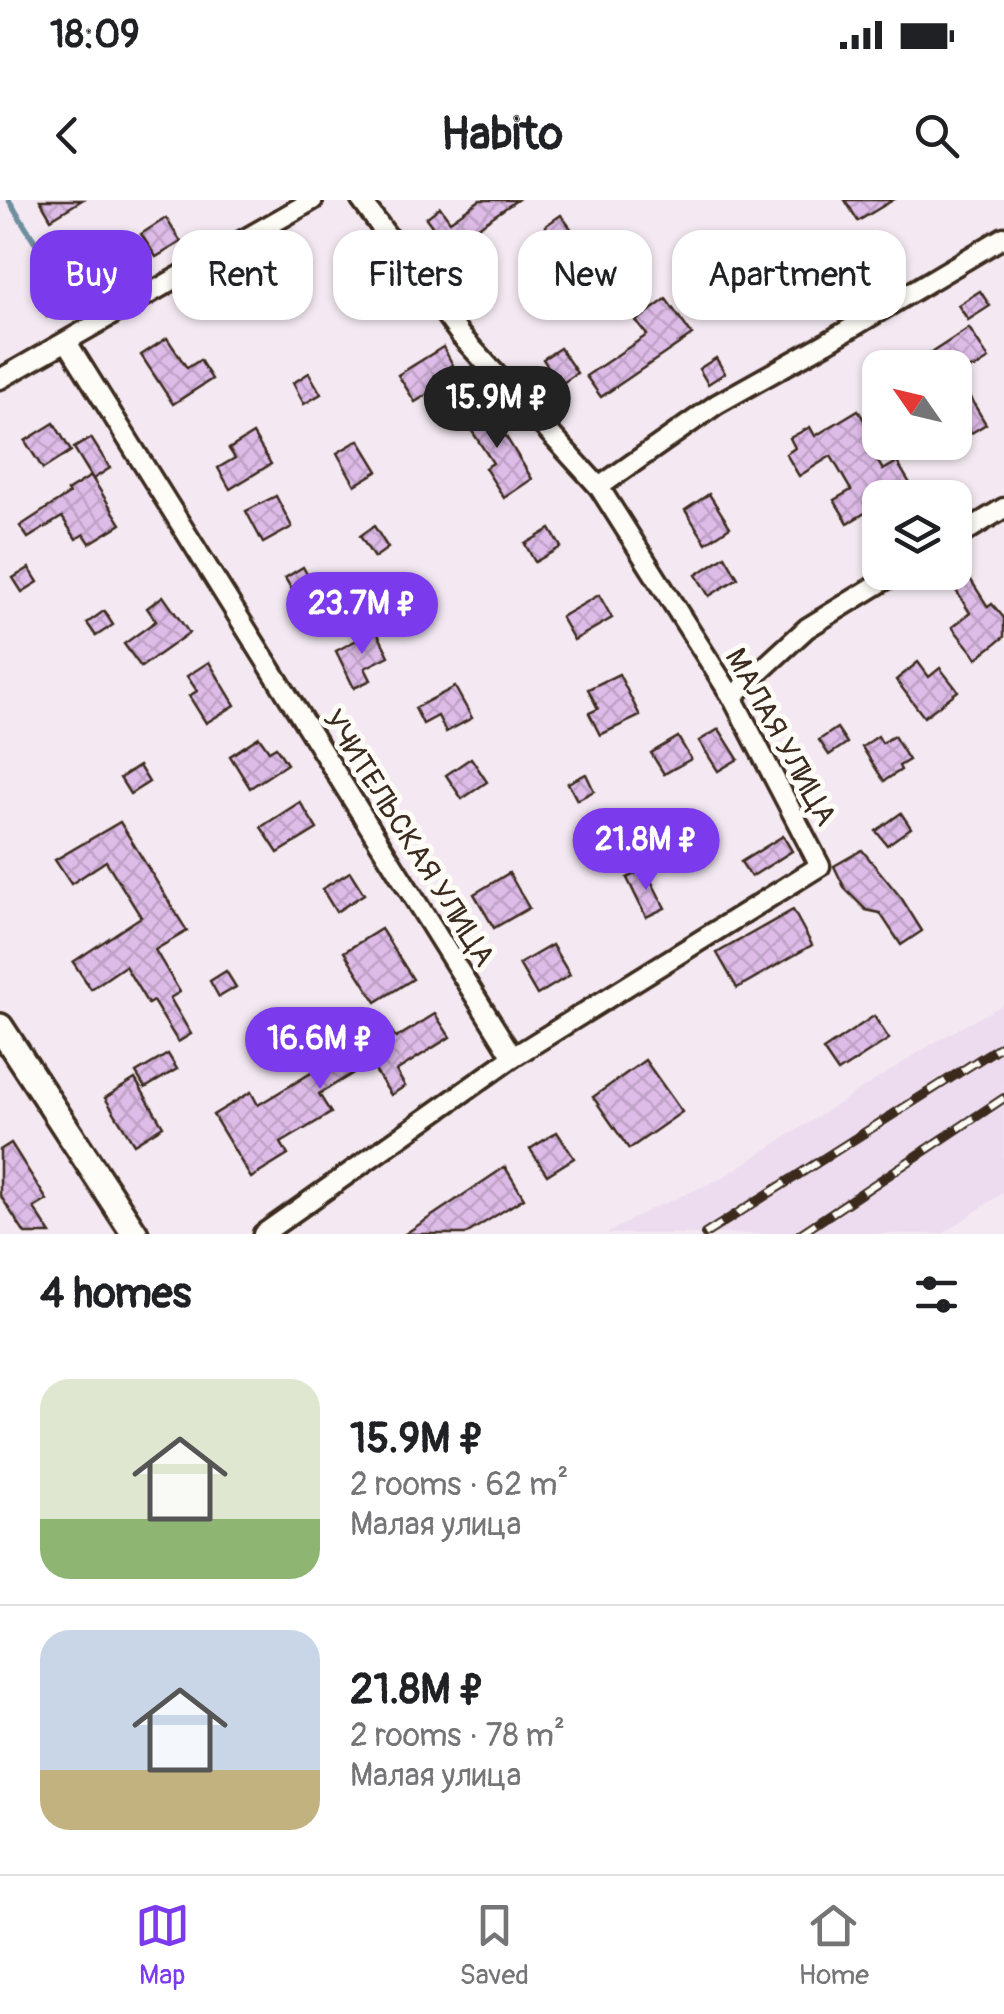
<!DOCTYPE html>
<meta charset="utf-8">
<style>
:root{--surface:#fff;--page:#f2f2f2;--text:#202124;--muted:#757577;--line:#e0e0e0;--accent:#7c3aed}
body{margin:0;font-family:Pangolin,sans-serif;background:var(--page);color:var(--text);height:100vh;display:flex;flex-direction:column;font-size:38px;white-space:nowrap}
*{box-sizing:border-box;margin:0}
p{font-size:32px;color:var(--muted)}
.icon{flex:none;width:55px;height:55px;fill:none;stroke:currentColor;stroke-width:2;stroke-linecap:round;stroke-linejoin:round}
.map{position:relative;height:1034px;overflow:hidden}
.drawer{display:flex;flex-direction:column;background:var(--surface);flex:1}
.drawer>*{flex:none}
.guide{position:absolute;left:30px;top:30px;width:945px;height:90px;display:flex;gap:20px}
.needle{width:65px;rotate:304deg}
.controls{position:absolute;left:862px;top:150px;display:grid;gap:20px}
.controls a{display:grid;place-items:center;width:110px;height:110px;border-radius:20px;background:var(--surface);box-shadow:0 2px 8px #0004;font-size:50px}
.price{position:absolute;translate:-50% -85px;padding:0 22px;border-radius:35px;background:var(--accent);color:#fff;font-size:32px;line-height:65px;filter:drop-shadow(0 2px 5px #0008)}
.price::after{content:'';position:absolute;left:50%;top:60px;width:30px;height:22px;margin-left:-15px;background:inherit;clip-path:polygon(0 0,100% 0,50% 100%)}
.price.current{background:#222;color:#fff}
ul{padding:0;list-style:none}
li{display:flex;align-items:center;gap:30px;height:250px;padding:0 40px}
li+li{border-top:2px solid var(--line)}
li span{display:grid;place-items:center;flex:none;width:280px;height:200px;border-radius:30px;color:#555}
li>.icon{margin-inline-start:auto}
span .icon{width:120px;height:120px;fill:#fffc;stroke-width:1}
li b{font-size:42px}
h2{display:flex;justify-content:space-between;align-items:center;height:120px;padding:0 40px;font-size:42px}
.pill{padding:0 35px;border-radius:30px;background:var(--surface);box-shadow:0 2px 8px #0004;font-size:35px;line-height:90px}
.pill.current{background:var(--accent);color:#fff}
.status{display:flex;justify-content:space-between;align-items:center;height:70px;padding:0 50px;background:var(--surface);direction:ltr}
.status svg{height:28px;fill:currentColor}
header{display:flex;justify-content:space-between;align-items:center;height:130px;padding:0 40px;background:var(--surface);font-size:45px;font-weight:800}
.tab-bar{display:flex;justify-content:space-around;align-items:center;height:140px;border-top:2px solid var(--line);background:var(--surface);font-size:28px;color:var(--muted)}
.tab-bar a{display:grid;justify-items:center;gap:5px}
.tab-bar .current{color:var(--accent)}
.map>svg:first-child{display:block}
.built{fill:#eddcef}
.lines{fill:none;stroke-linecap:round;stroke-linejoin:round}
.stream{stroke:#6f8f9e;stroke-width:6}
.building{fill:url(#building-cross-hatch);stroke:#3b2a1e;stroke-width:2.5}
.minor-casing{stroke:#3b2a1e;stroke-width:25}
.secondary-casing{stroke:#3b2a1e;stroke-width:32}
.minor{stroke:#fdfcf7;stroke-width:18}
.secondary{stroke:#fdfcf7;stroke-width:25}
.rail-casing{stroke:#3b2a1e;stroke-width:10}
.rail{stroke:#fdfcf7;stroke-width:6;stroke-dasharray:19;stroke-linecap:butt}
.labels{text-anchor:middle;stroke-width:10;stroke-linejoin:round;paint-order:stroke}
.street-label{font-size:30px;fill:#3b2a1e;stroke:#fdfcf7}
</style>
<div class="status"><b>18:09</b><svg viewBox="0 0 49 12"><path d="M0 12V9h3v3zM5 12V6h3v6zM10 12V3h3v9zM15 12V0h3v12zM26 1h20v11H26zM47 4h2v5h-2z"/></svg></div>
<header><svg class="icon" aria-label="back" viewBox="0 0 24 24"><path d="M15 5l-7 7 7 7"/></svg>Habito<svg class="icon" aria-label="search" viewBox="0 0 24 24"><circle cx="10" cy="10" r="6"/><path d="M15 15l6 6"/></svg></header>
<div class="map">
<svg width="1004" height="1034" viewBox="0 0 1004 1034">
<defs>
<pattern id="building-cross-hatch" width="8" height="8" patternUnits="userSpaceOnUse" patternTransform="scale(2.5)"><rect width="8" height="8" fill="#debce8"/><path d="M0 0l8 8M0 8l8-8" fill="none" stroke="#bfa2c7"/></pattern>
</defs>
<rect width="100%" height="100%" fill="#f4e9f2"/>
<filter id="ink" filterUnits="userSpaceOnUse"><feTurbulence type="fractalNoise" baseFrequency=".01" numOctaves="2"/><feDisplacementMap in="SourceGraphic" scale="20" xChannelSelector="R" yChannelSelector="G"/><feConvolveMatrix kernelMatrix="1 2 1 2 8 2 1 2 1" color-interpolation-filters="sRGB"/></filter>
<g filter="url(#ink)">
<path class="built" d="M1004 804V992L943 1034H606L647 1011 720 979 940 839Z"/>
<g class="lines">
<path class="stream" d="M9 0 78 111"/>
</g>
<g class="building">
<path d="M40 0H82L51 19Z"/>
<path d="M480 0H517L462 38 469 48 445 66 422 33 432 26 426 18 440 7 450 21Z"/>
<path d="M845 0H893L858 21Z"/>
<path d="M561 15 583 45 568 57 545 26Z"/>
<path d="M166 18 181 42 156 57 141 34Z"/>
<path d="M710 56 714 64 723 58 736 80 711 95 693 66Z"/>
<path d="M813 63 829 90 804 105 788 79Z"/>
<path d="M369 67 383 87 359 104 345 85Z"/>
<path d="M47 86 60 108 47 117 33 94Z"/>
<path d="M980 91 990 106 968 120 958 105Z"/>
<path d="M666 99 692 135 601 197 586 176 647 135 636 121Z"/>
<path d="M969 128 989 159 975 168H908Z"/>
<path d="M167 138 187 168 200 160 212 179 173 204 141 155Z"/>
<path d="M443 147 453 165 435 176 441 186 415 202 398 175Z"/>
<path d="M560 148 577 173 560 185 543 159Z"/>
<path d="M716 158 725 173 708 184 699 169Z"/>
<path d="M309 173 321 194 304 204 293 183Z"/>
<path d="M966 191 986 224 955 243V197Z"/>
<path d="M484 201 532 279 504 298 485 268 493 263 462 216Z"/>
<path d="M858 210 874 237 866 242 883 270 897 262 911 285 891 298H880V304L848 323 834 300 851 290 831 256 799 276 786 254 795 248 790 238 810 227 815 236Z"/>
<path d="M54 223 71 251 43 269 25 241Z"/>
<path d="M253 234 271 264 230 289 218 268 235 258 229 249Z"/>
<path d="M91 238 110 268 93 279 74 248Z"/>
<path d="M359 240 378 271 355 285 337 253Z"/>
<path d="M91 276 121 324 90 343 84 334 76 339 62 317 28 338 20 326 69 294 67 291Z"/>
<path d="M709 294 730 327 706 343 685 310Z"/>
<path d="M276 296 292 327 263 343 246 311Z"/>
<path d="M374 326 388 348 374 358 360 336Z"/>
<path d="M550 329 561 347 535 362 525 344Z"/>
<path d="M725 356 738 378 709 396 696 375Z"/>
<path d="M303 367 316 390 329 383 337 397 307 415 285 378Z"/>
<path d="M29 368 38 382 22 392 13 378Z"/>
<path d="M967 374 988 407 992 404 1004 418V437L977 458 952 427 970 413 952 384Z"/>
<path d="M599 395 612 418 574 440 561 417Z"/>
<path d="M163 396 189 433 141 467 124 444 156 421 147 408Z"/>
<path d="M104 411 113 425 96 436 87 423Z"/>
<path d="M376 430 389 456 365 468 371 480 354 488 336 451Z"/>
<path d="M209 462 235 505 206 523 189 496 197 491 187 476Z"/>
<path d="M918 462 929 477 940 468 958 491 924 517 896 480Z"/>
<path d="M619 474 640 516 600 535 589 513 598 509 588 489Z"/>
<path d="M455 487 472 518 446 532 438 516 423 524 415 508Z"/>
<path d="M837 528 847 543 829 555 819 540Z"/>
<path d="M719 529 738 559 718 571 699 541Z"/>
<path d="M878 536 882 543 894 536 909 560 899 566 901 570 884 581 862 547Z"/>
<path d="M259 537 269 551 276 547 287 564 250 588 230 556Z"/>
<path d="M678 537 691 559 664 574 651 553Z"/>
<path d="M471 558 487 582 462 599 446 575Z"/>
<path d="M139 566 149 582 130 594 120 578Z"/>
<path d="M586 574 594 591 577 600 568 583Z"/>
<path d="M300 602 317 629 278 653 261 627Z"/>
<path d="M901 613 911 628 887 645 876 631Z"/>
<path d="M120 622 187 731 155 750 180 792 170 798 191 834 178 842 153 801 148 804 125 766 91 789 73 762 141 717 106 661 71 684 55 660Z"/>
<path d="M783 636 792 651 751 677 741 662Z"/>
<path d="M862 650 902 699 922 731 901 745 880 713 866 710 845 689 834 666Z"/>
<path d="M645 669 665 708 646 717 627 678Z"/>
<path d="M350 672 364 694 336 712 322 689Z"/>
<path d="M509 673 529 708 494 728 474 694Z"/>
<path d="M793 710 812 745 737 788 717 753Z"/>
<path d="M381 729 413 779 376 802 344 752Z"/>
<path d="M552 745 570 775 537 795 519 764Z"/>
<path d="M226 771 236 787 219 797 210 781Z"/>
<path d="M435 814 450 837 396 871 405 886 391 895 370 863 319 894 331 913 281 943 288 955 251 978 213 915 251 892 258 905 326 864 324 860 385 821 396 838Z"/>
<path d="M874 816 889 839 838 872 823 850Z"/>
<path d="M281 830 290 847 269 860 259 843Z"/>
<path d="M168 854 177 869 145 888 136 873Z"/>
<path d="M645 860 682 912 629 949 593 897Z"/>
<path d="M135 879 163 926 134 944 105 898Z"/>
<path d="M557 932 574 958 547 975 530 949Z"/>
<path d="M11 943 47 1000 34 1008 51 1034H25L0 995V950Z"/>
<path d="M505 967 524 998 466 1034H405Z"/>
</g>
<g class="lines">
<g class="minor-casing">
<g id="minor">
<path d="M67 142 513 857"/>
<path d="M0 179 313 0"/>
<path d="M599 287 717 204 826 143 1004 37"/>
<path d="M955 338 1004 308"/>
<path d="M732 497 807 428 898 372"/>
<path d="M263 1034 513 857 820 666 732 497 599 287 461 136 361 0"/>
</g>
</g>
<g class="secondary-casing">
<path id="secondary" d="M0 827 135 1034"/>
</g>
<use href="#minor" class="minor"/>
<use href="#secondary" class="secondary"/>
<g class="rail-casing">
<g id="rail">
<path d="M705 1034 1004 844"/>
<path d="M800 1034 1004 898"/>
</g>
</g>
<use href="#rail" class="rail"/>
</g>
</g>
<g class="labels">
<g class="street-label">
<text transform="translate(781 537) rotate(61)" y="10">МАЛАЯ УЛИЦА</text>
<text transform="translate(409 638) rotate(58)" y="10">УЧИТЕЛЬСКАЯ УЛИЦА</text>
</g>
</g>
</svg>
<div class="controls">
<a><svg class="needle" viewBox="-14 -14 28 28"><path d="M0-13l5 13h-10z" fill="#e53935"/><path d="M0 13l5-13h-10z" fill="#757577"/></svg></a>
<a><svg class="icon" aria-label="layers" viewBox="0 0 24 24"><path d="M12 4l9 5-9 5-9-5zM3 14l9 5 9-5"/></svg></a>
</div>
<b class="price current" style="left:497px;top:251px">15.9M ₽</b>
<b class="price" style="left:362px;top:457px">23.7M ₽</b>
<b class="price" style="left:646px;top:693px">21.8M ₽</b>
<b class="price" style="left:320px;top:892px">16.6M ₽</b>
<div class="guide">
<a class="pill current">Buy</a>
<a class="pill">Rent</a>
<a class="pill">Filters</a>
<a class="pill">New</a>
<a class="pill">Apartment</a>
</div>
</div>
<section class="drawer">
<h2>4 homes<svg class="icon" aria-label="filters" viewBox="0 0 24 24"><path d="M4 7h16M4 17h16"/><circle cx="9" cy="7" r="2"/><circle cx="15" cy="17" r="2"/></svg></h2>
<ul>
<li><span style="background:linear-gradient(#dfe7d0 70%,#8fb573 0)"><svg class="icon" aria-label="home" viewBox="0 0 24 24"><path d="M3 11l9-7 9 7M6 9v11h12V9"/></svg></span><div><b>15.9M ₽</b><p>2 rooms · 62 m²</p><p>Малая улица</p></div></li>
<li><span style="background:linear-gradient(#c9d6e8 70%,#c2b280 0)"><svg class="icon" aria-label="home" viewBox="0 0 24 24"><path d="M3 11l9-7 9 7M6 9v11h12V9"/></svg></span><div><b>21.8M ₽</b><p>2 rooms · 78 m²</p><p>Малая улица</p></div></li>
</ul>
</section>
<nav class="tab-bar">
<a class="current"><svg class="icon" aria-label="map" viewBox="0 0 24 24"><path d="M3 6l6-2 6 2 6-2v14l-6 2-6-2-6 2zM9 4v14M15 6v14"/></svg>Map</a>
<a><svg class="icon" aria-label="saved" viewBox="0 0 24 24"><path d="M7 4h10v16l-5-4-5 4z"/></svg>Saved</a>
<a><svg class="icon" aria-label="home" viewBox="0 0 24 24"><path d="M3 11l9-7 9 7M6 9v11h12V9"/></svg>Home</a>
</nav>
